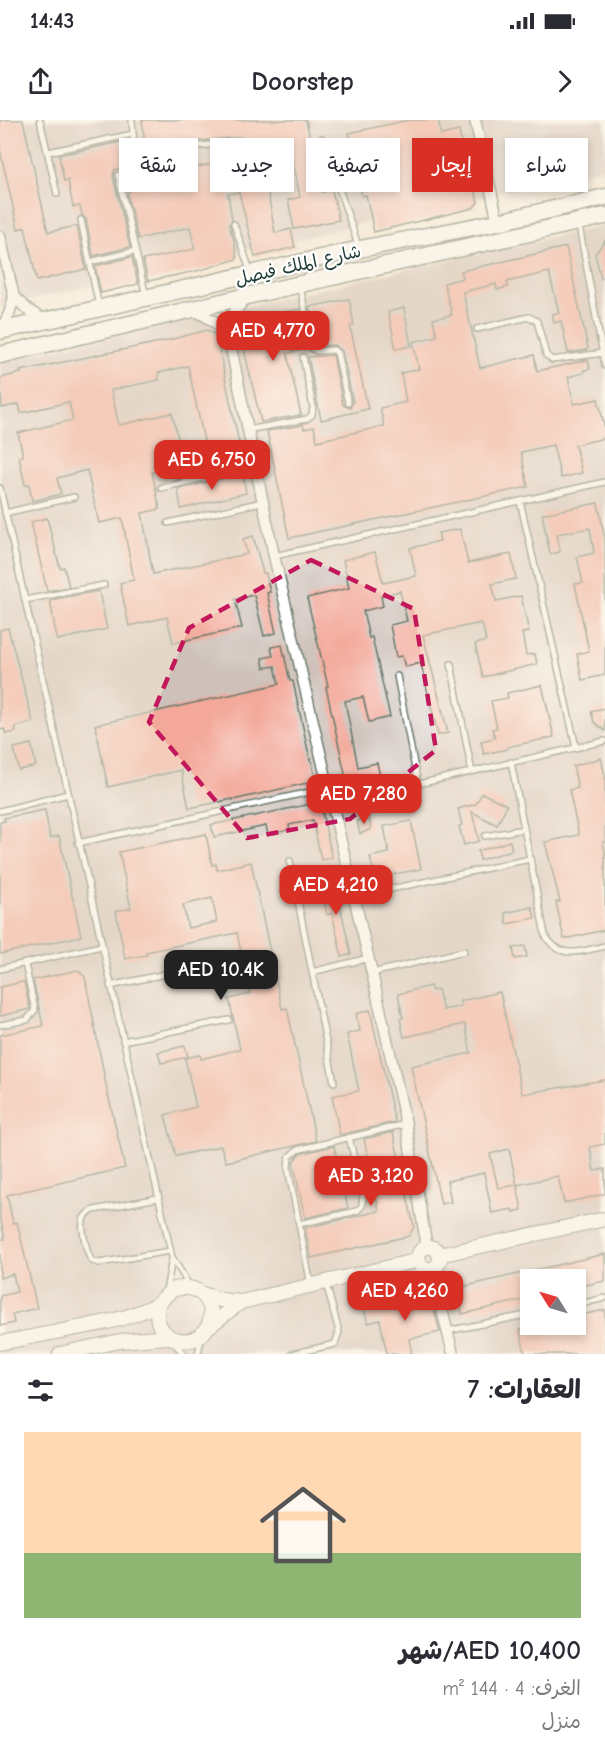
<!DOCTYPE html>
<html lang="ar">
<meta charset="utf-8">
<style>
:root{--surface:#fff;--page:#f7f7f7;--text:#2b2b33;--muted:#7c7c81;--line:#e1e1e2;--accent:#d93025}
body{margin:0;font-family:"Comic Neue","Playpen Sans Arabic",sans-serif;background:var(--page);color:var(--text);direction:rtl;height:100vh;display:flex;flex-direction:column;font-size:22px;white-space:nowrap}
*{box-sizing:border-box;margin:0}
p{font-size:20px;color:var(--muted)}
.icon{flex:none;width:33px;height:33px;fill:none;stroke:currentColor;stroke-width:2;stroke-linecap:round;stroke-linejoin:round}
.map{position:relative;height:1234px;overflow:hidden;direction:ltr}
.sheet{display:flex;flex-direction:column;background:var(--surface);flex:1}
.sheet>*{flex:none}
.guide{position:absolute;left:18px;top:18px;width:570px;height:54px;direction:rtl;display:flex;gap:12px}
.needle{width:39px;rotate:307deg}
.buttons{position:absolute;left:520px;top:1149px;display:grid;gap:12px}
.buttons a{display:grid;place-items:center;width:66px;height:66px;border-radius:0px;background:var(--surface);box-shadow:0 3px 9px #0003;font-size:30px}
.price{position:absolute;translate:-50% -51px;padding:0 14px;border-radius:12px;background:var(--accent);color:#fff;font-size:20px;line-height:39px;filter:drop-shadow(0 2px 3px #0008)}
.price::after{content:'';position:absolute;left:50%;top:36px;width:18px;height:14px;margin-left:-9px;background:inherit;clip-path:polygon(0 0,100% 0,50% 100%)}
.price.on{background:#222;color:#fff}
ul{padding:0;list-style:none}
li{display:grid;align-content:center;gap:12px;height:318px;padding:0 24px}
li+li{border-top:2px solid var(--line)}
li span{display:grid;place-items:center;height:186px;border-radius:0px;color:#555}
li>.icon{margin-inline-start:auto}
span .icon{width:108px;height:108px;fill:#fffc;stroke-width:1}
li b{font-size:26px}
h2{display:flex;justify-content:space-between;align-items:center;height:72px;padding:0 24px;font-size:26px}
.tag{padding:0 21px;border-radius:0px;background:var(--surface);box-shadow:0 3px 9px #0003;font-size:21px;line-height:54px}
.tag.on{background:var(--accent);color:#fff}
.status{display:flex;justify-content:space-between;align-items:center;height:42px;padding:0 30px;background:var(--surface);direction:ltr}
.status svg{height:16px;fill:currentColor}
header{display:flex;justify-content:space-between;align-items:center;height:78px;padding:0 24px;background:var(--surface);font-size:27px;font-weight:700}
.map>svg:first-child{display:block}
.industrial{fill:#cec1b9;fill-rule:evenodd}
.building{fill:#f3a899;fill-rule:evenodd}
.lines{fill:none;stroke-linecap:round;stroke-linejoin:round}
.service-casing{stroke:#6a7a6c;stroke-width:8}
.minor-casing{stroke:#6a7a6c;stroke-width:13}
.tertiary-casing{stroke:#6a7a6c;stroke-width:16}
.primary-casing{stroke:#6a7a6c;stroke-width:19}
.service{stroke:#fff;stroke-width:5}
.minor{stroke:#fff;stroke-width:10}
.tertiary{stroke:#fff;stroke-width:14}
.primary{stroke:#fff;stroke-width:16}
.marked{fill:none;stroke:#c2185b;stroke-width:4.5;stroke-dasharray:12 8;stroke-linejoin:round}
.labels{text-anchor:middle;stroke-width:4.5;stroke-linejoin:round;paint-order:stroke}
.street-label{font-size:18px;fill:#1f3d34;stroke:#fff}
</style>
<div class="status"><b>14:43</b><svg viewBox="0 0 49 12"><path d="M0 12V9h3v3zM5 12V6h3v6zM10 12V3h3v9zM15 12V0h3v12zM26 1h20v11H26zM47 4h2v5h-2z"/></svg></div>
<header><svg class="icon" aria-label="forward" viewBox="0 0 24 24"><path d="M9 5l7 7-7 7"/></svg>Doorstep<svg class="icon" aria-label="share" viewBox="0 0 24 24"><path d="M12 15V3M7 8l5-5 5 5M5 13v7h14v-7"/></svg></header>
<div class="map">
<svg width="605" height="1234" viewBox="0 0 605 1234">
<rect width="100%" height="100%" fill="#fff"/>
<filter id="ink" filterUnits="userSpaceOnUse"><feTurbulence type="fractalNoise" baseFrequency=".0167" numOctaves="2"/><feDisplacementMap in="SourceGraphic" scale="12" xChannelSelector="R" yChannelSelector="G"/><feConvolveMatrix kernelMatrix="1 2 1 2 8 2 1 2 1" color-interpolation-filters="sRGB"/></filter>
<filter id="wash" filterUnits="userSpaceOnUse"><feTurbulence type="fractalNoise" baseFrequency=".008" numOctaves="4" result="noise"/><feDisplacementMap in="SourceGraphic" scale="24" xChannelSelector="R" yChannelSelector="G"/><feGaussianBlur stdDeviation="1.35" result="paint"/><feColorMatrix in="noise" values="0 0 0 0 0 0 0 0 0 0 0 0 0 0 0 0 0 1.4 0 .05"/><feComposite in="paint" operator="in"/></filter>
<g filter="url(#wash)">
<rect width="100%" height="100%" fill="#f5ead5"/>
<g class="industrial">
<path d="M0 0H605V48L0 187Z"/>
<path d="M605 105V1234H0V241ZM531 1160H576V1204H531Z"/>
</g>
<g id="blocks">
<g class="building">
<path d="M0 0H23L48 112 77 106 86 149 37 161 25 107 18 109 0 30Z"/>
<path d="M142 0H306L322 72 332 70 339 100 294 109 288 80 300 77 289 23 270 26 271 32 261 34 275 113 291 109 295 127 255 137 239 72 228 74 232 100 229 105 234 120 237 139 201 150 148 161 143 140 195 129 190 107 138 119 127 74 136 60 221 42 239 54 234 28 243 26 246 22 245 19 241 17 145 26Z"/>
<path d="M409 0H438L441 15 459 11 468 56 471 55 478 82 473 88 374 112 366 75 362 76 349 13Z"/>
<path d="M121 22 127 47 114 50 113 56 130 127 93 136 86 99 82 95 80 86 73 87 68 60 64 61 59 35Z"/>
<path d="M605 121V158H601L595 134Z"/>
<path d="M566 127 588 228 586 230 568 233 561 201 554 203 552 194 559 193 549 152 507 162 508 167 497 170 496 164 463 172 480 248 534 235 537 251 588 240 590 249 584 250V253L568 257 574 284 598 279 605 309V318L575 325 582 353 561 358 553 325 521 332 528 367 289 418 267 311 303 305 304 309 314 307 317 321 384 306 380 288 406 282 401 253 419 249 413 222 437 216 433 199 452 195 444 163 463 158 461 151Z"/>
<path d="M132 137 138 164 101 173 95 146Z"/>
<path d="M349 179 354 205 350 206 368 289 321 300 308 237 333 235 343 285 350 288 353 282 342 231 335 225 318 226 309 187Z"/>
<path d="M404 188 411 226 396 229 388 192Z"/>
<path d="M299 189 304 215 295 217 298 231 287 233 301 295 261 302 239 208 246 198Z"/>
<path d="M207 210 216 215 243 342H240L241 344 176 360 173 347 152 352 160 389 142 393 153 454 247 434 243 419 253 416 263 453H266L270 472 267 473 276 513 264 516 254 475 235 479 242 508 173 523 167 497 129 506 120 463 134 460 122 398 99 403 87 350 57 358 61 374 32 381 29 364 25 365 19 337 23 336 18 313 73 300 69 282 21 293 19 284 2 288 0 258 21 253 20 251 165 221ZM188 246 206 330 182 336 172 293 119 305 111 270 159 260 158 253Z"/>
<path d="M243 354 246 373 181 389 178 369Z"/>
<path d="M598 383 605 419V555L582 560 577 534 589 531 575 464 583 463 577 437 594 433 590 408 557 414 560 432 550 434 542 394Z"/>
<path d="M47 398 60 448 64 447 69 467 47 471 31 402Z"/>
<path d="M460 409 468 443 511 434 516 459 492 464 496 481 521 476 529 512 522 513 526 535 535 534 537 544 483 557 475 524 486 521 482 503 423 515 448 613 438 615 421 543 405 547 402 536 396 537 390 505 407 501 400 471 381 476 383 486 363 491 369 518 372 517 390 597 369 602 363 577 345 581 358 647 377 643 380 657 347 663 326 567 328 566 307 478 349 468 343 440 375 432 383 463 416 456 410 428 440 421 438 413Z"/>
<path d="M99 471 107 509 57 520 50 480Z"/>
<path d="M8 508 33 602 15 607 16 612 6 614 4 609 0 610V510Z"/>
<path d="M282 525 290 561H293L310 640 311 639 316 661 233 680V679L189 688 181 650 108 667 95 605 279 564 275 546 264 548 262 538 273 536 271 527Z"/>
<path d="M542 565 554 617 507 627V629L484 634 481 621 495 618 492 609 497 608 491 581 508 578 507 573Z"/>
<path d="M605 588V611L594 602 591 591Z"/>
<path d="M31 624 36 646 19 650 14 628Z"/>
<path d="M601 638 605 656V722H603L605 732V810L564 819 556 782H560L545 722 579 715 569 670 578 668 573 646Z"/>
<path d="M482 673 507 685 497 705 472 692 479 721 464 725 459 706 462 705 458 689 476 684Z"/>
<path d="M320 682 332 738 321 740 313 700 289 705 290 710 268 715 266 706 214 717 211 705Z"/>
<path d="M45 690 50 718 59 716 81 816 0 834V702L5 701 4 698Z"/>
<path d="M369 697 371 709 360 714 357 701Z"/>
<path d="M411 701 421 749 375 758 370 737 389 733 384 706Z"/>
<path d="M206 714 212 745 216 744 217 750 251 742 282 889 287 888 316 1021 226 1042 221 1026 176 1036 165 995 196 987 185 938 200 935 201 939 240 929 229 879 250 874 237 813 146 832 147 835 125 839 116 791 131 788 119 732ZM212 778 217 802 188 808 183 785Z"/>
<path d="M510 721 512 730 480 740 478 731Z"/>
<path d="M335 763 351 834 342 837 332 793 327 795 321 767Z"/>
<path d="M532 787 535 798 507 804 505 793Z"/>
<path d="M525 826 527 837 515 839 513 828Z"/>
<path d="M78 850 85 857 106 965 125 1048 7 1075 13 1103 17 1102 37 1188 12 1194 14 1203 0 1206V1176L17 1172 13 1154 0 1158V1119H5L0 1097V915L43 906 33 860Z"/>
<path d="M22 862H24L30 889 0 896V867Z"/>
<path d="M430 866 432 871 438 869 443 890 461 886 460 881 500 872 522 974 605 960V1024L590 1027 594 1051 605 1049V1074L564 1083 558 1056 554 1057 517 1065 522 1090 513 1092 512 1089 492 1093 484 1053 447 1061 451 1082 441 1084 411 946 471 933 465 904 404 917 400 899 403 898 398 874ZM509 1029 517 1065 498 1068 490 1034Z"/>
<path d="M370 890 395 1002 340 1015 332 976 359 971 347 914 360 911 356 894Z"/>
<path d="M185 926 188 937 161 943 158 932Z"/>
<path d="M393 1012 414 1107 409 1116 311 1138 305 1108 379 1091 364 1019Z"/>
<path d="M334 1026 348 1088 305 1098 293 1042 299 1034Z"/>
<path d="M605 1134V1161L576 1167V1160H531V1178L462 1194 458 1175 462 1167Z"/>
<path d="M430 1174 440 1212 409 1219 412 1234H387L380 1200 368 1203 364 1189Z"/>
<path d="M605 1190V1234H525L520 1210 541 1204H576V1196Z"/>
</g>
</g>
</g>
<g filter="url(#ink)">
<use href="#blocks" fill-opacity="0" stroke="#6a7a6c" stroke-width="1.5"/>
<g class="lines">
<g class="service-casing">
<g id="service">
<path d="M40 0 57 74"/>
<path d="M132 0 134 26 138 32 241 22"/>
<path d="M322 18 359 128"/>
<path d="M48 32 133 14"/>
<path d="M118 55 146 176"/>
<path d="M81 100 99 187"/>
<path d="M234 104 251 153"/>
<path d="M579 106 605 246"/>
<path d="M90 142 135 131"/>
<path d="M300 166 312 228 316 231 334 230 337 233 348 283"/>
<path d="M477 209 529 197 537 201 546 235 552 240 603 233"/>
<path d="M247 310 307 299 312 295 313 287 303 237"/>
<path d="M0 368 172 1137 190 1167"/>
<path d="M161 368 255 346"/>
<path d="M520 381 576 627"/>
<path d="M5 393 74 377"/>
<path d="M168 403 263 382"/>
<path d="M274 436 605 362"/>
<path d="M25 480 104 465"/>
<path d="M451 544 472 652"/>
<path d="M397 556 418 664"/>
<path d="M511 642 545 815C560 841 581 831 605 826"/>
<path d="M332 684 605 621"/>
<path d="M0 691 68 674"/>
<path d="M485 716 524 709"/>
<path d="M78 723 328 668"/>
<path d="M290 741 334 962"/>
<path d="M354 777 530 739"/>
<path d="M0 849 101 826"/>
<path d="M312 852 369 838"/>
<path d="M372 853 464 831"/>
<path d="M110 866 229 840"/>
<path d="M0 905 27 900 35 890 25 844"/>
<path d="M123 921 229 900"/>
<path d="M158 1078 94 1090C89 1092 84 1095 83 1101 81 1108 87 1135 92 1141L99 1143 170 1131"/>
<path d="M299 1104 357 1091 362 1086 363 1075 349 1017"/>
<path d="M311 1165 288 1048 289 1037 297 1030 406 1004"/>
<path d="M166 1171 172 1139"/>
<path d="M576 1185 605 1178"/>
<path d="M447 1211 531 1194"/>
<path d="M174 1223 184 1234"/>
<path d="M198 1234 201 1218"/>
<path d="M292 1234 335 1224 339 1212 326 1163"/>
</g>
</g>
<g class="minor-casing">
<g id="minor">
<path d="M475 0 498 102"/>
<path d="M0 116 14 177 9 194 0 211"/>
<path d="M247 176 234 193 228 213 274 436 372 853 406 1004 427 1128"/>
<path d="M14 177 28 190 46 201"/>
<path d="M194 190 212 200 228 213"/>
<path d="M432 1149 453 1234"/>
</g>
</g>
<g class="tertiary-casing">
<g id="tertiary">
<circle cx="429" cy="1138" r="11"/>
<path d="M439 1135 605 1099"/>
<path d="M202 1174 221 1180 241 1182 419 1140"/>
<path d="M208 1207 241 1182"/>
<path d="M0 1223C26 1218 51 1213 77 1208 93 1205 110 1202 126 1197 136 1193 152 1189 160 1182 167 1175 170 1168 182 1168 200 1166 214 1183 210 1200 202 1234 147 1224 159 1183"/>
<path d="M60 1234 120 1221 168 1217"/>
</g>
</g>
<g class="primary-casing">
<g id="primary">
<path d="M0 211 360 129 498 102 605 77"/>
<path d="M0 235 247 176 605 96"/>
</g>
</g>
<use href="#service" class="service"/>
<use href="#minor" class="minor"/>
<use href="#tertiary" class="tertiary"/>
<use href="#primary" class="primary"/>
</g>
</g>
<path d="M0 0H605V1234H0ZM311 440 414 489 436 630 350 699 247 718 149 602 189 508Z" fill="#f5ead5" fill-opacity=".55" fill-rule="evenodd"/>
<path class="marked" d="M311 440 414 489 436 630 350 699 247 718 149 602 189 508Z"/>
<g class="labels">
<g class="street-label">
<text transform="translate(298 145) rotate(-13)" y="6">شارع الملك فيصل</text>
</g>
</g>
</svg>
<div class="buttons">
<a><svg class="needle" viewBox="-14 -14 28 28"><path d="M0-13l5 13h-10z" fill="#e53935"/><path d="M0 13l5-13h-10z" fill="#7c7c81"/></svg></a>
</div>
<b class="price" style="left:273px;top:242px">AED 4,770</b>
<b class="price" style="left:212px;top:371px">AED 6,750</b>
<b class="price" style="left:364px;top:705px">AED 7,280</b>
<b class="price" style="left:336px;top:796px">AED 4,210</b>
<b class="price on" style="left:221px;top:881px">AED 10.4K</b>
<b class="price" style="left:371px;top:1087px">AED 3,120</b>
<b class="price" style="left:405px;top:1202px">AED 4,260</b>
<div class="guide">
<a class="tag">شراء</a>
<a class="tag on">إيجار</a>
<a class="tag">تصفية</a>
<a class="tag">جديد</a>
<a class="tag">شقة</a>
</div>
</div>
<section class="sheet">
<h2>العقارات: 7<svg class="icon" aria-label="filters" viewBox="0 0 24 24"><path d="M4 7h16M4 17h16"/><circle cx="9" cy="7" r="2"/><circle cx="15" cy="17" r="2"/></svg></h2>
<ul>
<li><span style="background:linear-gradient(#ffd9b3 65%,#8fb573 0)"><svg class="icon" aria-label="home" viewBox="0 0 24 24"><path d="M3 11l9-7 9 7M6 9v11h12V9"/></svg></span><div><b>AED 10,400/شهر</b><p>الغرف: 4 · 144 m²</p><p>منزل</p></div></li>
</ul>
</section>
